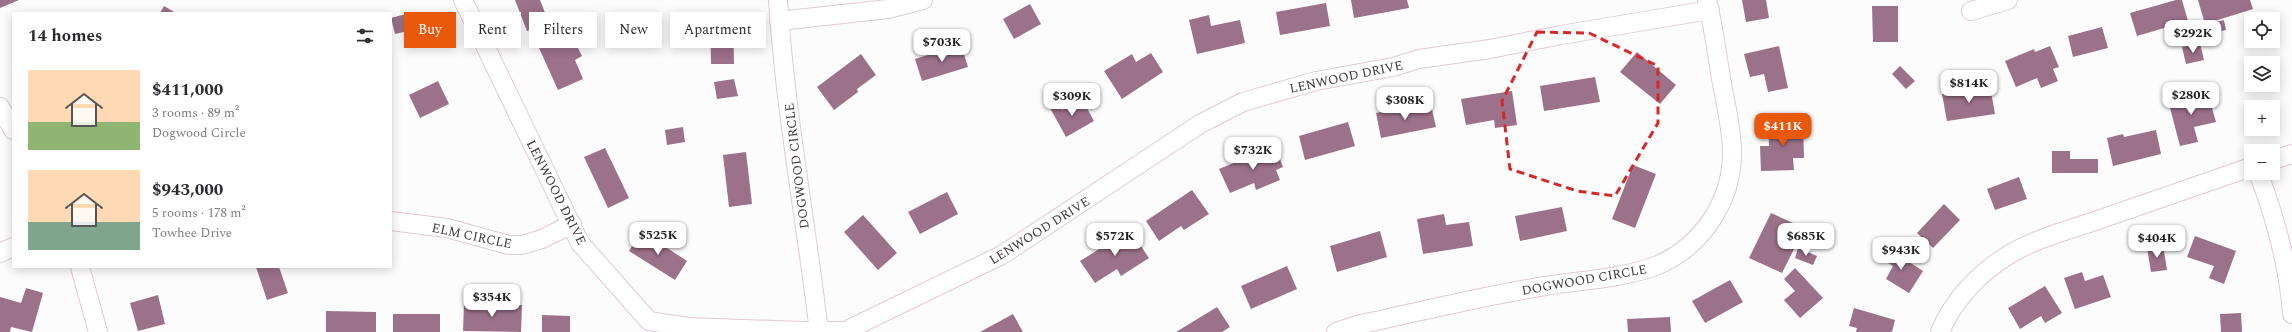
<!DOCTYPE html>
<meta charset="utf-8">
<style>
:root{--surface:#fff;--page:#f2f2f3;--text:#2b2b33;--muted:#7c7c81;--accent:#ea580c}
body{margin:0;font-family:Spectral,serif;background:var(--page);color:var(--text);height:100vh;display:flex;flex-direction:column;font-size:15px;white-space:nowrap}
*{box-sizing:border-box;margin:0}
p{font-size:13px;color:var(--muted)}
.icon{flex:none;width:22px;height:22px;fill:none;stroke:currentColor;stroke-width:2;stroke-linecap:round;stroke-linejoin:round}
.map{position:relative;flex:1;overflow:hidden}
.panel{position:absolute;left:12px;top:12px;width:380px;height:256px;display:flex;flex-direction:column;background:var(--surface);border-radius:0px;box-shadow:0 2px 10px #0003}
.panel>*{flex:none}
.guide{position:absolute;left:404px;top:12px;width:380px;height:36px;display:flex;gap:8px}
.controls{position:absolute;left:2244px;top:12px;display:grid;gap:8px}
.controls a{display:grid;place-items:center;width:36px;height:36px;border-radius:0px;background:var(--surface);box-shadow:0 2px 10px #0003;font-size:20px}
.price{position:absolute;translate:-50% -34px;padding:0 9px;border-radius:8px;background:#fff;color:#222;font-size:13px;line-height:26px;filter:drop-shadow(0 1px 2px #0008)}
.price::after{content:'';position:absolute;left:50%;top:24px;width:12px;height:9px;margin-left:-6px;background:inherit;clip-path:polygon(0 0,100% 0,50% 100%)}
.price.selected{background:var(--accent);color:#fff}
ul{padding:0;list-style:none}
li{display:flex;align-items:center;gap:12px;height:100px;padding:0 16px}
li span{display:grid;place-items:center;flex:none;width:112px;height:80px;border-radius:0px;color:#555}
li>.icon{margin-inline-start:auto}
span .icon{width:48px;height:48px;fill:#fffc;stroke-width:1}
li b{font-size:17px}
h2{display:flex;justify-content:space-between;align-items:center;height:48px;padding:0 16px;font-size:17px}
.chip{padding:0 14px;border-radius:0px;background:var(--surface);box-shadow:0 2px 10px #0003;font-size:14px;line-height:36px}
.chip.selected{background:var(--accent);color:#fff}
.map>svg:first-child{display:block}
.building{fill:#9c718a}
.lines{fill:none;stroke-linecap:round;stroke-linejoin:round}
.minor-casing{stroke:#e3c8d7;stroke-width:20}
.minor{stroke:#fff;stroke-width:18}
.marked{fill:none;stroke:#d62828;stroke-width:3;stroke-dasharray:8 5;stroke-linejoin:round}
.labels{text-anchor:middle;stroke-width:4;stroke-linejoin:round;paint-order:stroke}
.street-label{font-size:13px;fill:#3f353a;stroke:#fff}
</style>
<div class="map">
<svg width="2292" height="332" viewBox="0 0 2292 332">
<rect width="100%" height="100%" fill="#fcfcfc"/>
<g class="building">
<path d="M0 0H19L0 8Z"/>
<path d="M515 0H540L549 23 527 31Z"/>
<path d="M1351 0H1407L1409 8 1354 18Z"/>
<path d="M1742 0H1766L1769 18 1746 22Z"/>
<path d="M2176 0H2182L2188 21 2137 36 2130 13Z"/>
<path d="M2198 0H2250L2253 9 2205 24Z"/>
<path d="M1326 3 1330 26 1280 35 1276 12Z"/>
<path d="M1030 4 1041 24 1014 39 1003 19Z"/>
<path d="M164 6 176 13H160Z"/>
<path d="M1872 6H1898V42H1873Z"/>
<path d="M413 12 417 29 395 34 391 18Z"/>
<path d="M710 12H733L734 64H711Z"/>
<path d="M1209 15 1211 26 1240 20 1245 43 1197 54 1189 20Z"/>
<path d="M2224 20 2226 30 2208 34 2206 24Z"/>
<path d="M2102 27 2108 48 2073 57 2068 36Z"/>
<path d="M561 38 565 47 575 42 582 56 575 60 583 79 558 90 539 48Z"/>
<path d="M2200 43 2204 60 2186 64 2182 47Z"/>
<path d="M961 45 968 67 922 81 915 59Z"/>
<path d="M1779 46 1788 88 1768 92 1764 74 1750 77 1744 54Z"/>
<path d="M2050 46 2059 67 2053 69 2058 81 2041 88 2037 78 2016 87 2005 61 2034 49 2035 52Z"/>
<path d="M1637 52 1676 85 1660 104 1620 72Z"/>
<path d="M1151 53 1163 72 1122 99 1104 71 1132 54 1136 62Z"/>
<path d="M861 54 876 75 857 89 858 92 834 110 817 87Z"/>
<path d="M1900 66 1915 81 1906 89 1892 74Z"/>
<path d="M1595 77 1600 102 1544 111 1540 86Z"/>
<path d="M734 79 738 96 717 99 714 82Z"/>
<path d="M438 81 449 104 420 118 409 95Z"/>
<path d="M1990 86 1995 114 1947 121 1942 94Z"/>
<path d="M2196 89 2198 97 2208 94 2216 122 2194 127 2198 142 2180 146 2169 104 2182 100 2180 93Z"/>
<path d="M1512 91 1517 125 1495 128 1494 120 1466 125 1461 99Z"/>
<path d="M1082 99 1094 121 1066 137 1050 108 1059 103 1062 110Z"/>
<path d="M1413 105 1414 109 1431 105 1436 127 1381 138 1376 113Z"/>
<path d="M1348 122 1355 146 1305 160 1299 136Z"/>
<path d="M1803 122 1804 158H1793L1794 170 1761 171 1760 146H1769L1768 123Z"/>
<path d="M683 127 685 142 667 145 665 130Z"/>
<path d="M2156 130 2161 154 2113 166 2107 138 2123 134 2124 137Z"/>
<path d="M1275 146 1283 167 1276 170 1280 180 1256 190 1254 183 1230 193 1219 169Z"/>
<path d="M605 148 629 198 608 208 584 157Z"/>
<path d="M2052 151H2070V159H2098V173H2052Z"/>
<path d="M746 152 752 204 729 207 723 155Z"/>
<path d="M1633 165 1656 174 1635 228 1612 219Z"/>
<path d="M2019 177 2027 199 1995 210 1987 189Z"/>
<path d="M1192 190 1209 214 1184 230 1181 226 1159 241 1146 221Z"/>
<path d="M947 192 958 214 920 234 908 212Z"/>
<path d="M1944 204 1960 220 1933 248 1917 233Z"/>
<path d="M1562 207 1567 231 1520 241 1515 216Z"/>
<path d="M1771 213 1793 223 1783 244 1794 249 1782 273 1749 258Z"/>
<path d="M1444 214 1446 225 1469 222 1473 246 1423 254 1417 219Z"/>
<path d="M863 215 897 253 878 270 844 232Z"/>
<path d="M1130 230 1149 258 1121 276 1117 269 1095 283 1080 261Z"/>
<path d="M641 231 687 261 675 280 629 251Z"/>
<path d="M1380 231 1387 257 1337 272 1330 246Z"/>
<path d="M2195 236 2236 251 2224 284 2209 278 2214 266 2187 257Z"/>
<path d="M2163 245 2167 270 2151 272 2147 248Z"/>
<path d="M1886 247 1923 271 1909 293 1886 279 1893 266 1879 257Z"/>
<path d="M1798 248 1817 256 1813 265 1795 258Z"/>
<path d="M1287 266 1297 289 1251 309 1241 286Z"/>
<path d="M256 267H279L288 293 267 300Z"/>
<path d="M1795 268 1823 298 1800 318 1784 300 1795 291 1784 279Z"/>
<path d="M2082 272 2085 281 2103 275 2111 297 2075 309 2064 278Z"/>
<path d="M1730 280 1743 302 1705 323 1692 301Z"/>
<path d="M2045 286 2062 313 2045 323 2041 316 2020 329 2008 308Z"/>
<path d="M26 288 43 293 32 332 11 327 10 332H0V297L21 303Z"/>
<path d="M158 295 165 324 138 331 130 303Z"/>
<path d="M464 304 522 305 521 332 463 331Z"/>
<path d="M1217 307 1230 327 1222 332H1176Z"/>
<path d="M1854 308 1895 320 1892 332H1856L1857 328 1849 326Z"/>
<path d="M326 311 376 312V332H326Z"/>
<path d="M2241 313 2242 332H2221L2220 314Z"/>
<rect x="393" y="314" width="47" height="18"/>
<path d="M1013 314 1023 332H980Z"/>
<path d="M542 315 570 316V332H542Z"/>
<path d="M1670 317 1671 332H1628L1627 319Z"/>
</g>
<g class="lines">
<g class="minor-casing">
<g id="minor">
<path d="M463 0 580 243 649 321 688 327 802 331H845L1002 255 1200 124 1243 102 1316 81 1393 67 1419 59 1490 49 1561 35 1710 10"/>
<path d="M778 0C785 111 806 221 819 332"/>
<path d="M1971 11 2008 0"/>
<path d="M779 21 888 9 923 0"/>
<path d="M0 107 13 130"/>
<path d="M2273 160 2292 154"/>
<path d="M2258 173C2275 215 2289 269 2292 314"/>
<path d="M391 221 447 228 509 245H522L542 239 572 224"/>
<path d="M0 253 13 247"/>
<path d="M80 267 98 332"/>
<path d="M1336 332 1357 325C1419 312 1482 296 1545 286 1582 280 1622 279 1658 265 1702 246 1732 201 1732 153 1732 130 1726 106 1722 84 1717 56 1714 28 1707 0"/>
<path d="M1940 332C1953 300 1981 271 2010 254 2037 238 2069 230 2098 220 2149 202 2200 185 2251 167"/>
</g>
</g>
<use href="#minor" class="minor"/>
</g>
<path class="marked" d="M1537 32 1589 33 1658 66V123L1615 196 1577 191 1510 169 1502 101Z"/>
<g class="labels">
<g class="street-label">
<text transform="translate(1346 76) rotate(-12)" y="5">LENWOOD DRIVE</text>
<text transform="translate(796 166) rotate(-97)" y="5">DOGWOOD CIRCLE</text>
<text transform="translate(557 192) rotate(63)" y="5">LENWOOD DRIVE</text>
<text transform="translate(1039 230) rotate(-32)" y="5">LENWOOD DRIVE</text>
<text transform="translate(472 235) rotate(12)" y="5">ELM CIRCLE</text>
<text transform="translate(1584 279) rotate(-10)" y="5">DOGWOOD CIRCLE</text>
</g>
</g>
</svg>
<div class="controls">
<a><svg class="icon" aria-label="locate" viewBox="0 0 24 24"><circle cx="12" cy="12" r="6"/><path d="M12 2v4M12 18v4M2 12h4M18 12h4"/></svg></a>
<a><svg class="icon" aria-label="layers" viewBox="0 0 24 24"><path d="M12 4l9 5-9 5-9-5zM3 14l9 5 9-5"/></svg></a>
<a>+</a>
<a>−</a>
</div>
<b class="price" style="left:2193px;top:54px">$292K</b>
<b class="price" style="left:942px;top:63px">$703K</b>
<b class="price" style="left:1969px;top:104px">$814K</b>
<b class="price" style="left:2191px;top:116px">$280K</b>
<b class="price" style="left:1072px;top:117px">$309K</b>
<b class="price" style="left:1405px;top:121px">$308K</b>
<b class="price selected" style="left:1783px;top:147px">$411K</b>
<b class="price" style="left:1253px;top:171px">$732K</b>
<b class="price" style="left:658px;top:256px">$525K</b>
<b class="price" style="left:1115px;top:257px">$572K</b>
<b class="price" style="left:1806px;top:257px">$685K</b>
<b class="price" style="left:2157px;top:259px">$404K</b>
<b class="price" style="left:1901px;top:271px">$943K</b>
<b class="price" style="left:492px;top:318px">$354K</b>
<div class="guide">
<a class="chip selected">Buy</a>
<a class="chip">Rent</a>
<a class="chip">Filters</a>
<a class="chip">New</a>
<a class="chip">Apartment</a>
</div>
<section class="panel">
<h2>14 homes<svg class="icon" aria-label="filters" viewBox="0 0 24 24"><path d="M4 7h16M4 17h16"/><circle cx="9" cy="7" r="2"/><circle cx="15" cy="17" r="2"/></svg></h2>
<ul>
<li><span style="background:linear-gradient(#ffd9b3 65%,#8fb573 0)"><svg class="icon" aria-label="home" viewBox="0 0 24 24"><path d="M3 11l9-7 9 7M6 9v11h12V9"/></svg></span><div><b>$411,000</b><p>3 rooms · 89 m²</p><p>Dogwood Circle</p></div></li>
<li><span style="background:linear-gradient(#ffd9b3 65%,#7fa58c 0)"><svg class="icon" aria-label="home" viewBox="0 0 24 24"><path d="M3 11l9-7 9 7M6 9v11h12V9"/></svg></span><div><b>$943,000</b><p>5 rooms · 178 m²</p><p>Towhee Drive</p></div></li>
</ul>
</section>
</div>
